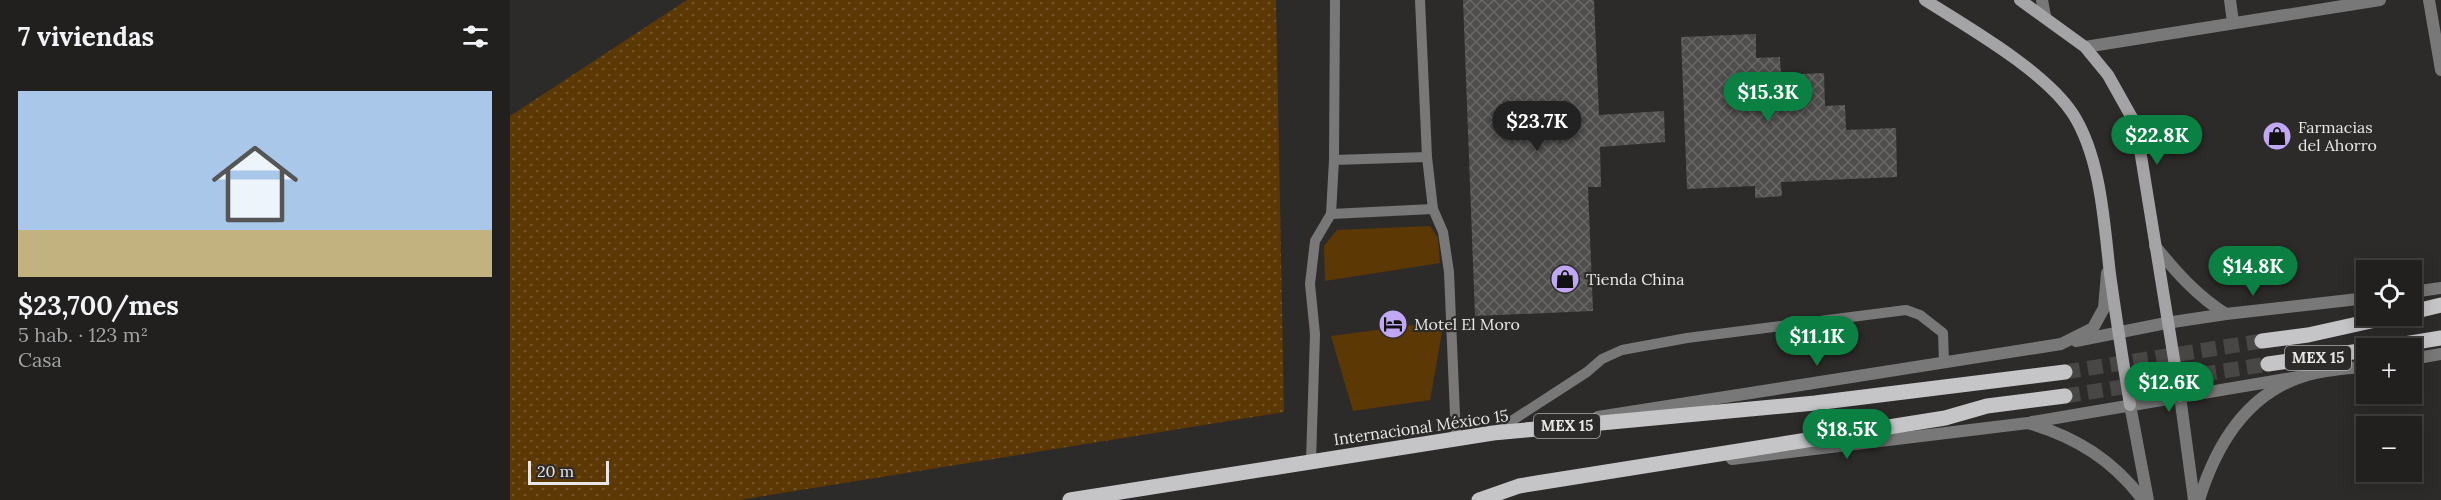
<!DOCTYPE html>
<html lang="es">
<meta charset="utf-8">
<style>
:root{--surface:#22201f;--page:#2a2828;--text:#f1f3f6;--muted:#a2a3a4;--line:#3f3e3d;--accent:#0b8043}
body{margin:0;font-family:Lora,serif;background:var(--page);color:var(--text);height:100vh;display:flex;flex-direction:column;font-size:22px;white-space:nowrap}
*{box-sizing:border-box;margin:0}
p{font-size:20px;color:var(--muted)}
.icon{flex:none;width:33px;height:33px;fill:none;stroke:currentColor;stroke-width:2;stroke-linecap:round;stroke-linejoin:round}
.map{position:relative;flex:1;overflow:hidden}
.side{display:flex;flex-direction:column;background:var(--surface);width:510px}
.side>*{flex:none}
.tools{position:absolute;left:1846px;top:260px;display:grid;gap:12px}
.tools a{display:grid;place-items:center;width:66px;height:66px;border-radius:0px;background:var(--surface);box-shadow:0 3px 15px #0003,0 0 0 2px var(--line);font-size:30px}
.scale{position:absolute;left:18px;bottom:15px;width:81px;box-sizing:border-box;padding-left:6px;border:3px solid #e8e7e6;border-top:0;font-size:16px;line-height:21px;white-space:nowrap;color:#e8e7e6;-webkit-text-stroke:4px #2d2b29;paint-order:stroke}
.price{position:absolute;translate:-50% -51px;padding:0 14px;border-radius:21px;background:var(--accent);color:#fff;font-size:20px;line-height:39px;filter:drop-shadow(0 2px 3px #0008)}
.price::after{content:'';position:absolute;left:50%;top:36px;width:18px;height:14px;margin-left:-9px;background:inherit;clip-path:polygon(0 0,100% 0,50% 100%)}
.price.current{background:#222;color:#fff}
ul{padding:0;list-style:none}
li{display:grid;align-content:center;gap:12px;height:318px;padding:0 18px}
li span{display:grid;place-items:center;height:186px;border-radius:0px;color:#555}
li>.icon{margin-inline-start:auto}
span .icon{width:108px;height:108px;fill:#fffc;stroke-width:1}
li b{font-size:26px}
h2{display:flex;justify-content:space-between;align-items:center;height:72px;padding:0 18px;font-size:26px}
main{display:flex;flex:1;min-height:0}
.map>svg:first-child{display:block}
.grass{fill:url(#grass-dots)}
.park{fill:#5c3805}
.building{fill:url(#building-cross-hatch)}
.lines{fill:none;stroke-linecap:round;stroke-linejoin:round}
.primary-tunnel{stroke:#494745;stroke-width:15;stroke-dasharray:15 8;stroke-linecap:butt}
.service{stroke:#787879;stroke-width:10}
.minor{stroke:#787879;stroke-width:12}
.tertiary{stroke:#787879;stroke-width:12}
.secondary{stroke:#a4a3a5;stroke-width:12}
.primary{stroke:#c5c5c8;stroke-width:15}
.labels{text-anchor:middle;stroke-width:4.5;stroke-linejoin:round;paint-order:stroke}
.shield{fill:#2d2b29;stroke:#b0afad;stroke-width:1.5}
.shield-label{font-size:15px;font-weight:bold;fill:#e8e7e6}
.poi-label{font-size:16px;fill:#e8e7e6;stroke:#2d2b29;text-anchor:start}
.street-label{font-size:16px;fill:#e8e7e6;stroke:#2d2b29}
</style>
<main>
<section class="side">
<h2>7 viviendas<svg class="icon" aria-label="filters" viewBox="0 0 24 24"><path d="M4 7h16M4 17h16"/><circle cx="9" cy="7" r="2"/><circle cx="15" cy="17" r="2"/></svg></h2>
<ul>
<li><span style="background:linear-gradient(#a9c7e8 75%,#c2b280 0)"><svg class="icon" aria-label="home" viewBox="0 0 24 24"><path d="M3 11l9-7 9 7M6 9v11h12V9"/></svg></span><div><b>$23,700/mes</b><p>5 hab. · 123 m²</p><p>Casa</p></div></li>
</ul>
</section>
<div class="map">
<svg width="1931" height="500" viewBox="0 0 1931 500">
<defs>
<pattern id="grass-dots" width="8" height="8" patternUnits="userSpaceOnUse" patternTransform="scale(1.5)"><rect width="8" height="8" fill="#5c3805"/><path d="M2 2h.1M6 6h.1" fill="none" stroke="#735529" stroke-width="1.8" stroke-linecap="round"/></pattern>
<pattern id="building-cross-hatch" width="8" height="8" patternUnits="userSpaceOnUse" patternTransform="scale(1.5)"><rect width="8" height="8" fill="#504e4c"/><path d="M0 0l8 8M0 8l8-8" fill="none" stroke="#696866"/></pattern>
</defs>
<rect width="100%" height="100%" fill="#2d2b29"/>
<path class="grass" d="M177 0H766L774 412 229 500H0V116Z"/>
<g class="park">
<path d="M920 226 928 238 930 263 815 281 814 246 827 230Z"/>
<path d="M934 321 920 400 843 411 821 336Z"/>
</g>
<g class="building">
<path d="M953 0H1084L1089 115 1154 111 1155 142 1090 147 1091 187H1078L1083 311 965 316Z"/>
<path d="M1246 34V58L1270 57 1271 75 1314 73 1315 106 1335 105 1336 130 1386 128 1387 177 1271 182 1272 196 1245 198V186L1177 189 1171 37Z"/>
</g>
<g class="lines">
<g class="primary-tunnel">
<path d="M1555 372 1752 341"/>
<path d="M1555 396 1758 364"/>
</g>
<g class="service">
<path d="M910 0 917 157 923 209 933 232 939 272 946 439"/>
<path d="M824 160 917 157"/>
<path d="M821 214 923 209"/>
<path d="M986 431 1077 372 1092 359 1112 350 1177 338 1396 310 1410 315 1433 333 1434 362"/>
<path d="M801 461 805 334 800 284 805 241 821 214 824 160 825 0"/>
</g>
<g class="minor">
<path d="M1532 0 1535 16"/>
<path d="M1720 0 1723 22"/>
<path d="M1919 0 1931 70"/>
<path d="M1575 47 1870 0"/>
</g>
<g class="tertiary">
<path d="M1645 246C1666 272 1687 296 1716 314L1857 298"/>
<path d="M1902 292 1931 288"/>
<path d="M1566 341 1656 323 1716 314"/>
<path d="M1902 359 1931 354"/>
<path d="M1670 396 1684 500"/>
<path d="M1620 405 1638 500"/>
<path d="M1088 417 1551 344 1583 328 1594 308 1597 273"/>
<path d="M1522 422 1794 376"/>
<path d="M1222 459 1518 423C1566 437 1603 460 1633 500"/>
<path d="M1689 500C1706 445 1736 394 1794 376 1813 370 1837 369 1857 366"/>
</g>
<g class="secondary">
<path d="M1415 0C1459 28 1535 71 1563 114 1591 158 1594 223 1600 274 1606 318 1613 361 1620 405"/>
<path d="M1510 0 1575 47 1598 75 1626 125 1670 396"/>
</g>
<g class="primary">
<path d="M1902 312 1931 305"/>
<path d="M1752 341 1798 335 1888 315"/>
<path d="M1870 348 1931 338"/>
<path d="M1758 364 1857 350"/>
<path d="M560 500 983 433 1305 403 1555 372"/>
<path d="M969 500 1009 486 1027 483 1435 418 1477 406 1555 396"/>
</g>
</g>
<defs>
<g id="shop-disc" transform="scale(1.5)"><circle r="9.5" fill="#c0a8f4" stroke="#2d2b29"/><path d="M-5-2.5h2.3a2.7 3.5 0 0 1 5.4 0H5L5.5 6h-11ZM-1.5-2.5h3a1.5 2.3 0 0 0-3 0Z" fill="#111"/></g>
<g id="hotel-disc" transform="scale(1.5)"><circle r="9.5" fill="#c0a8f4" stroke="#2d2b29"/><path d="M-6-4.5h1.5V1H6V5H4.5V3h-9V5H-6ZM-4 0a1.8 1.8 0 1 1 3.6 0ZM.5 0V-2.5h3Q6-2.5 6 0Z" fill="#111"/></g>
</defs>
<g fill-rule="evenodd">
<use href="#shop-disc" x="1767" y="136"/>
<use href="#shop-disc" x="1055" y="279"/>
<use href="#hotel-disc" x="883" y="324"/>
</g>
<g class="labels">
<g class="shield">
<rect x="1775" y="346" width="66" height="24" rx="4.5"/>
<rect x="1024" y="414" width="66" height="24" rx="4.5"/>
</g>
<g class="shield-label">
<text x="1808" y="363">MEX 15</text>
<text x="1057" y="431">MEX 15</text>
</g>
<g class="poi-label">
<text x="1788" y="133">Farmacias<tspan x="1788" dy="18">del Ahorro</tspan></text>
<text x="1076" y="285">Tienda China</text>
<text x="904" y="330">Motel El Moro</text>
</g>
<g class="street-label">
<text transform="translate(911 427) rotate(-8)" y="6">Internacional México 15</text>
</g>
</g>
</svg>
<div class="tools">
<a><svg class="icon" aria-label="locate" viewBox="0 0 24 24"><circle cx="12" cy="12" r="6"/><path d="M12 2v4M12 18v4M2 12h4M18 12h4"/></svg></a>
<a>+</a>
<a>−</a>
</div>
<div class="scale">20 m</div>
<b class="price" style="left:1258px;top:123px">$15.3K</b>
<b class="price current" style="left:1027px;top:152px">$23.7K</b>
<b class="price" style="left:1647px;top:166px">$22.8K</b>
<b class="price" style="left:1743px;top:297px">$14.8K</b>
<b class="price" style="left:1307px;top:367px">$11.1K</b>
<b class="price" style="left:1659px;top:413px">$12.6K</b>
<b class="price" style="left:1337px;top:460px">$18.5K</b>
</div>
</main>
